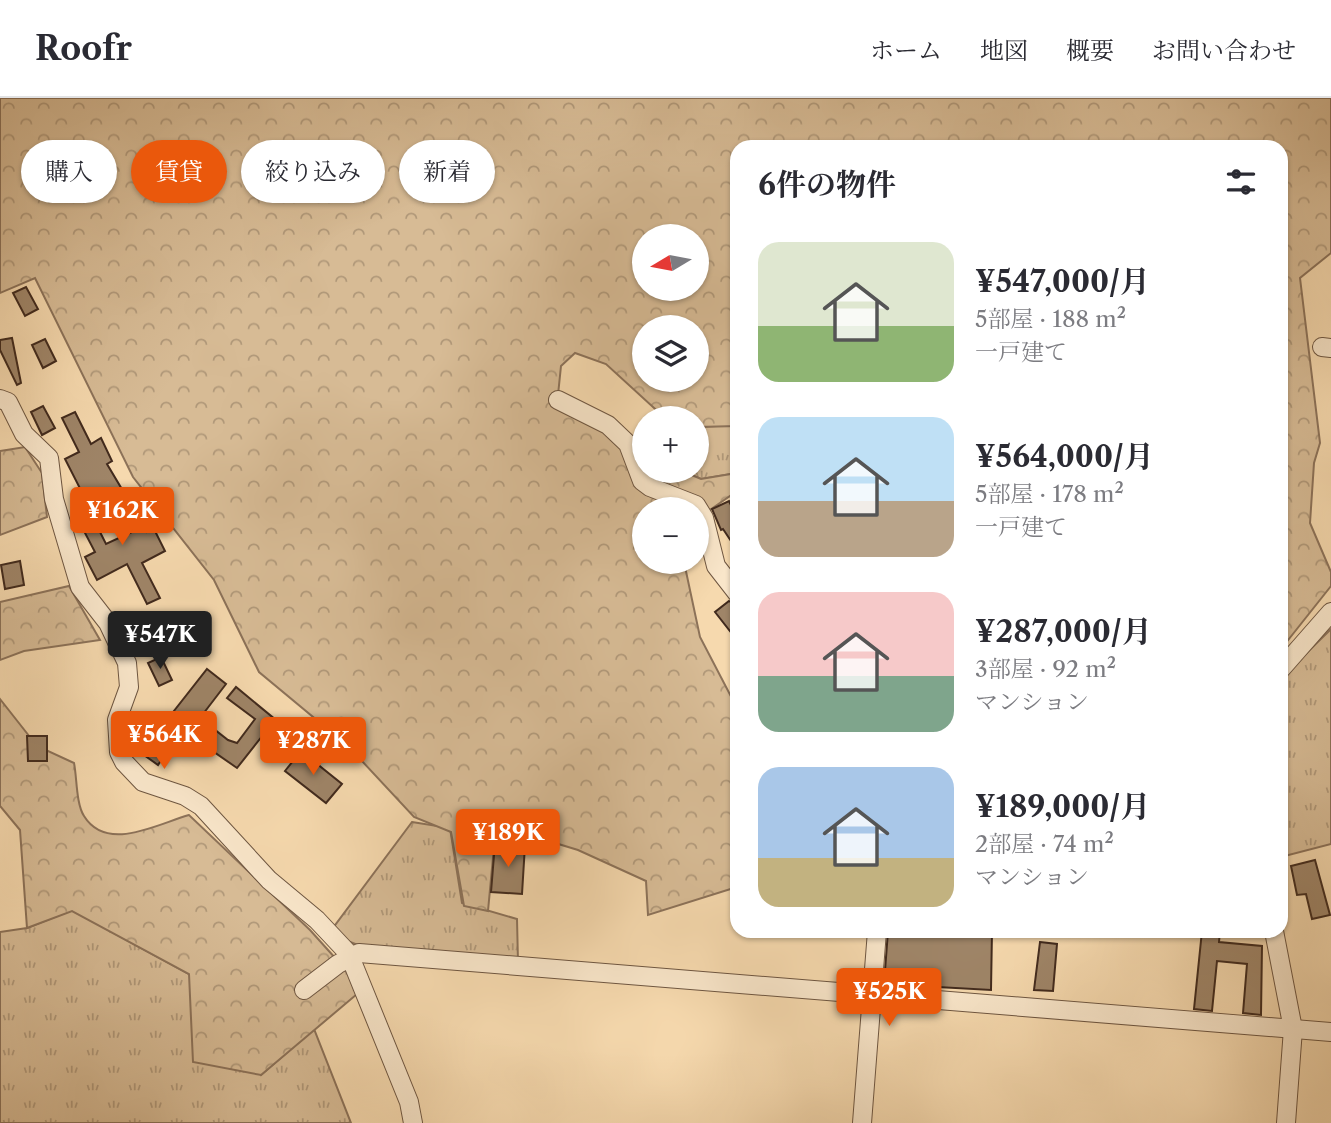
<!DOCTYPE html>
<html lang="ja">
<meta charset="utf-8">
<style>
:root{--surface:#fff;--page:#f2f2f3;--text:#2b2b33;--muted:#7c7c81;--line:#e1e1e2;--accent:#ea580c}
body{margin:0;font-family:"Libre Caslon Text","Noto Serif JP",serif;background:var(--page);color:var(--text);height:100vh;display:flex;flex-direction:column;font-size:26px;white-space:nowrap}
*{box-sizing:border-box;margin:0}
p{font-size:23px;color:var(--muted)}
.icon{flex:none;width:38px;height:38px;fill:none;stroke:currentColor;stroke-width:2;stroke-linecap:round;stroke-linejoin:round}
.map{position:relative;flex:1;overflow:hidden}
.panel{position:absolute;left:730px;top:42px;width:558px;height:798px;display:flex;flex-direction:column;background:var(--surface);border-radius:21px;box-shadow:0 2px 5px #0004}
.panel>*{flex:none}
.guide{position:absolute;left:21px;top:42px;width:604px;height:63px;display:flex;gap:14px}
.needle{width:46px;rotate:260deg}
.controls{position:absolute;left:632px;top:126px;display:grid;gap:14px}
.controls a{display:grid;place-items:center;width:77px;height:77px;border-radius:50%;background:var(--surface);box-shadow:0 2px 5px #0004;font-size:35px}
.price{position:absolute;translate:-50% -60px;padding:0 16px;border-radius:7px;background:var(--accent);color:#fff;font-size:23px;line-height:46px;filter:drop-shadow(0 2px 4px #0008)}
.price::after{content:'';position:absolute;left:50%;top:42px;width:21px;height:16px;margin-left:-10px;background:inherit;clip-path:polygon(0 0,100% 0,50% 100%)}
.price.on{background:#222;color:#fff}
ul{padding:0;list-style:none}
li{display:flex;align-items:center;gap:21px;height:175px;padding:0 28px}
li span{display:grid;place-items:center;flex:none;width:196px;height:140px;border-radius:21px;color:#555}
li>.icon{margin-inline-start:auto}
span .icon{width:84px;height:84px;fill:#fffc;stroke-width:1}
li b{font-size:30px}
h2{display:flex;justify-content:space-between;align-items:center;height:84px;padding:0 28px;font-size:30px}
.pill{padding:0 24px;border-radius:32px;background:var(--surface);box-shadow:0 2px 5px #0004;font-size:24px;line-height:63px}
.pill.on{background:var(--accent);color:#fff}
header{display:flex;align-items:center;gap:42px;box-sizing:border-box;height:98px;padding:0 35px;background:var(--surface);border-bottom:2px solid var(--line)}
header strong{font-size:33px}
nav{display:flex;gap:38px;margin-inline-start:auto;font-size:24px}
.map>svg:first-child{display:block}
.grass{fill:url(#grass-tufts);stroke:#8c7259;stroke-width:2}
.forest{fill:url(#forest-crowns);stroke:#8c7259;stroke-width:2;fill-rule:evenodd}
.building{fill:#9f8568;stroke:#412a1d;stroke-width:2}
.lines{fill:none;stroke-linecap:round;stroke-linejoin:round}
.minor-casing{stroke:#6e5641;stroke-width:20}
.minor{stroke:#f9e6ca;stroke-width:18}
</style>
<header>
<strong>Roofr</strong>
<nav><a>ホーム</a><a>地図</a><a>概要</a><a>お問い合わせ</a></nav>
</header>
<div class="map">
<svg width="1331" height="1025" viewBox="0 0 1331 1025">
<defs>
<pattern id="grass-tufts" width="24" height="20" patternUnits="userSpaceOnUse" patternTransform="scale(1.75)"><rect width="24" height="20" fill="#d7bb95"/><path d="M3 7l-1-3M5 7V3M7 7l1-3M15 17l-1-3M17 17v-4M19 17l1-3" fill="none" stroke="#b09879"/></pattern>
<pattern id="forest-crowns" width="20" height="18" patternUnits="userSpaceOnUse" patternTransform="scale(1.75)"><rect width="20" height="18" fill="#d7bb95"/><path d="M2 6a3 3 0 1 1 6 0M12 15a3 3 0 1 1 6 0" fill="none" stroke="#b09879"/></pattern>
</defs>
<rect width="100%" height="100%" fill="#f6d9ae"/>
<filter id="stains"><feTurbulence type="fractalNoise" baseFrequency=".00286" numOctaves="4"/><feColorMatrix values="0 0 0 0 .2 0 0 0 0 .09 0 0 0 0 .02 0 0 0 .5 -.17"/></filter>
<radialGradient id="worn" r=".72"><stop offset=".6" stop-color="#630" stop-opacity="0"/><stop offset="1" stop-color="#630" stop-opacity=".3"/></radialGradient>
<g class="grass">
<path d="M737 327V375L701 381 682 373H696L697 329Z"/>
<path d="M1331 531V746L1281 759V585L1289 572Z"/>
<path d="M412 724 450 730 462 805 517 821 518 864 363 849 345 842 333 830Z"/>
<path d="M72 812 189 876 261 977 314 931 351 1025H0V834L27 830Z"/>
</g>
<g class="forest">
<path d="M0 0H1331V155L1300 180 1320 345 1314 365 1310 425 1331 474V488L1281 551V49H737V328L697 329 696 320H665L606 266 575 255 561 268 558 297 616 335 642 382 648 373H682L701 381 737 375V409L730 398 697 421 696 411H644V464H684L700 539 737 610V789L648 817 646 783 578 752 496 727 488 813 464 808 451 734 414 719 348 648 259 574 214 482 133 379 35 180 0 195ZM644 138H696V191H644ZM644 229H696V282H644Z"/>
<path d="M25 349 42 375 47 419 0 437V353Z"/>
<path d="M69 488 100 542 24 553 0 562V504Z"/>
<path d="M0 601 37 648 74 665C77 679 76 706 84 718 107 755 157 726 189 717L310 832 363 891 261 977 193 964 189 876 72 813 27 830 20 732 0 708Z"/>
</g>
<g class="building">
<path d="M26 189 38 211 25 218 13 195Z"/>
<path d="M12 240 21 285 17 287 0 252V242Z"/>
<path d="M45 241 56 263 43 270 32 247Z"/>
<path d="M43 308 55 330 42 337 31 314Z"/>
<path d="M75 314 91 346 101 340 112 363 107 366 123 393 91 412 65 361 79 354 62 320Z"/>
<path d="M127 393 147 434 154 431 165 453 142 465 160 500 147 506 127 466 97 482 85 459 95 454 72 410 85 404 106 446 132 434 114 400Z"/>
<path d="M729 403 737 420V452L723 431 721 432 712 411Z"/>
<path d="M20 463 24 487 5 491 1 467Z"/>
<path d="M729 503 737 508V542L715 514Z"/>
<path d="M161 559 172 582 159 588 148 565Z"/>
<path d="M207 571 226 586 200 620 228 642 237 645 255 621 227 600 236 589 282 627 270 642 263 637 237 670 194 640 196 638 170 618Z"/>
<path d="M27 638H47V663H28Z"/>
<path d="M146 640 166 655 158 667 137 652Z"/>
<path d="M301 653 342 686 326 705 285 673Z"/>
<path d="M495 745 525 747 522 796 491 794Z"/>
<path d="M1315 762 1330 817 1312 821 1306 796 1297 797 1291 768Z"/>
<path d="M888 833H992L991 892 884 886Z"/>
<path d="M1202 833H1220L1219 844 1262 848 1261 917 1243 915 1247 866 1217 863 1212 913 1194 911Z"/>
<path d="M1040 844 1057 846 1053 893 1034 892Z"/>
</g>
<g class="lines">
<g class="minor-casing">
<g id="minor">
<path d="M1322 249 1331 250"/>
<path d="M0 301 8 304 24 336 49 360 54 401 80 489 108 525 127 565 129 589 117 622 119 654 124 664 143 684 185 698 201 708 269 782 317 822 349 856 409 1004 413 1025"/>
<path d="M558 302 608 327 628 346 642 383 650 389 696 407 704 420 716 468 737 495"/>
<path d="M1281 571 1331 514"/>
<path d="M1274 833 1293 931 1286 1025"/>
<path d="M304 892 338 866 359 855 1331 934"/>
<path d="M862 1025 877 833"/>
</g>
</g>
<use href="#minor" class="minor"/>
</g>
<rect width="100%" height="100%" filter="url(#stains)"/>
<rect width="100%" height="100%" fill="url(#worn)"/>
</svg>
<div class="controls">
<a><svg class="needle" viewBox="-14 -14 28 28"><path d="M0-13l5 13h-10z" fill="#e53935"/><path d="M0 13l5-13h-10z" fill="#7c7c81"/></svg></a>
<a><svg class="icon" aria-label="layers" viewBox="0 0 24 24"><path d="M12 4l9 5-9 5-9-5zM3 14l9 5 9-5"/></svg></a>
<a>+</a>
<a>−</a>
</div>
<b class="price" style="left:122px;top:449px">¥162K</b>
<b class="price on" style="left:160px;top:573px">¥547K</b>
<b class="price" style="left:164px;top:673px">¥564K</b>
<b class="price" style="left:313px;top:679px">¥287K</b>
<b class="price" style="left:508px;top:771px">¥189K</b>
<b class="price" style="left:889px;top:930px">¥525K</b>
<div class="guide">
<a class="pill">購入</a>
<a class="pill on">賃貸</a>
<a class="pill">絞り込み</a>
<a class="pill">新着</a>
</div>
<section class="panel">
<h2>6件の物件<svg class="icon" aria-label="filters" viewBox="0 0 24 24"><path d="M4 7h16M4 17h16"/><circle cx="9" cy="7" r="2"/><circle cx="15" cy="17" r="2"/></svg></h2>
<ul>
<li><span style="background:linear-gradient(#dfe7d0 60%,#8fb573 0)"><svg class="icon" aria-label="home" viewBox="0 0 24 24"><path d="M3 11l9-7 9 7M6 9v11h12V9"/></svg></span><div><b>¥547,000/月</b><p>5部屋 · 188 m²</p><p>一戸建て</p></div></li>
<li><span style="background:linear-gradient(#bfe0f5 60%,#b9a48a 0)"><svg class="icon" aria-label="home" viewBox="0 0 24 24"><path d="M3 11l9-7 9 7M6 9v11h12V9"/></svg></span><div><b>¥564,000/月</b><p>5部屋 · 178 m²</p><p>一戸建て</p></div></li>
<li><span style="background:linear-gradient(#f6c9c9 60%,#7fa58c 0)"><svg class="icon" aria-label="home" viewBox="0 0 24 24"><path d="M3 11l9-7 9 7M6 9v11h12V9"/></svg></span><div><b>¥287,000/月</b><p>3部屋 · 92 m²</p><p>マンション</p></div></li>
<li><span style="background:linear-gradient(#a9c7e8 65%,#c2b280 0)"><svg class="icon" aria-label="home" viewBox="0 0 24 24"><path d="M3 11l9-7 9 7M6 9v11h12V9"/></svg></span><div><b>¥189,000/月</b><p>2部屋 · 74 m²</p><p>マンション</p></div></li>
</ul>
</section>
</div>
